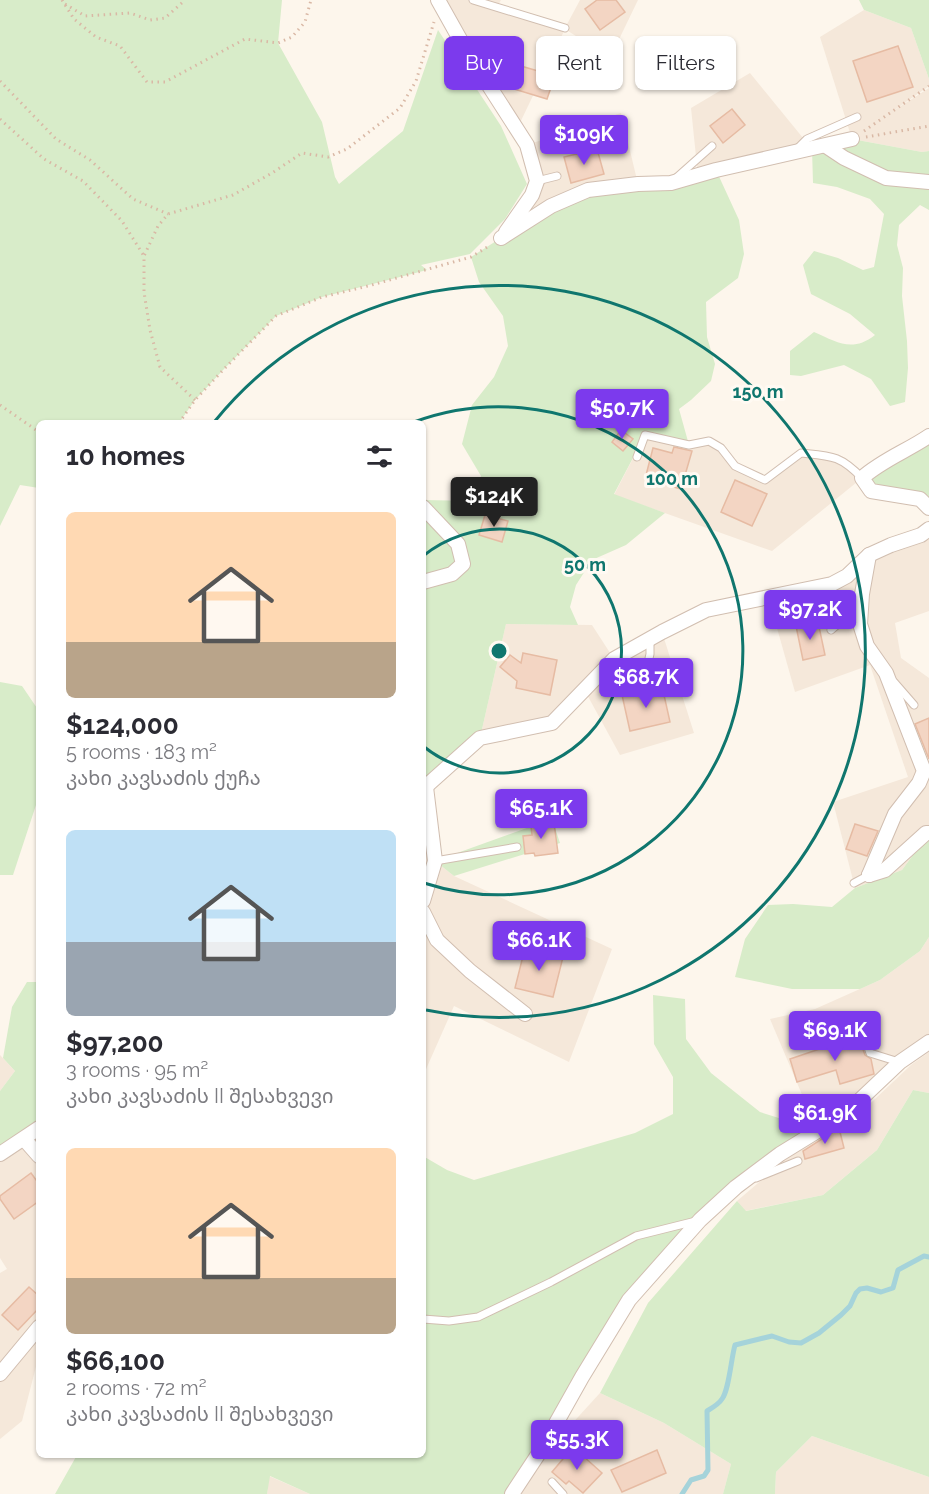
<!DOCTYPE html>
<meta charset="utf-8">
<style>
:root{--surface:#fff;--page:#f2f2f3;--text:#2b2b33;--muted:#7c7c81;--accent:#7c3aed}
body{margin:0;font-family:Raleway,"Noto Sans Georgian",sans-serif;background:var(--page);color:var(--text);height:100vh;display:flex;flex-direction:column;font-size:22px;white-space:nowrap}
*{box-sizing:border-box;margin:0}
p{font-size:20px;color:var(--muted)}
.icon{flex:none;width:33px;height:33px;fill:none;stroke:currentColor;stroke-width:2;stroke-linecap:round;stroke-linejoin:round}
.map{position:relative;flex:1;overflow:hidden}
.side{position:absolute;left:36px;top:420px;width:390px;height:1038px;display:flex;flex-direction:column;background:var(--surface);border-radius:9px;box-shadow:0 2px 4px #0004}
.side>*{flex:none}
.hud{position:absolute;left:444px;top:36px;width:394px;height:54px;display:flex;gap:12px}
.price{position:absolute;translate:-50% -51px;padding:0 14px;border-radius:6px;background:var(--accent);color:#fff;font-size:20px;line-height:39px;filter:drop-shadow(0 2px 3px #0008)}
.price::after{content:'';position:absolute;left:50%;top:36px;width:18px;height:14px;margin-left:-9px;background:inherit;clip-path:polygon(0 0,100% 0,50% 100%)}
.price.on{background:#222;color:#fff}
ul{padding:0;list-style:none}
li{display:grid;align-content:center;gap:12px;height:318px;padding:0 30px}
li span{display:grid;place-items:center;height:186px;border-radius:9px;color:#555}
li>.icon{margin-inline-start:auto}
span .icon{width:108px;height:108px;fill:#fffc;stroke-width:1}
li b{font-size:26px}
h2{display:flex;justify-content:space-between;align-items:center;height:72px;padding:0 30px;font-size:26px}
.tag{padding:0 21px;border-radius:9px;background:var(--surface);box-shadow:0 2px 4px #0004;font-size:21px;line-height:54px}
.tag.on{background:var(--accent);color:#fff}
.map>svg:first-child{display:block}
.residential{fill:#f5e8da}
.green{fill:#d8ecc9}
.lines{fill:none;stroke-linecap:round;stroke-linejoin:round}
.stream{stroke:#a5d3da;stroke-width:5}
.building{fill:#f3d5c3;stroke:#e6bba3;stroke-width:1.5}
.service-casing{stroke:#d1beb0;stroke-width:9}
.minor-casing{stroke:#d1beb0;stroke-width:16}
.path{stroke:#d9b8a5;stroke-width:3;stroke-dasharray:1.5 4.5;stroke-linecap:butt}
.service{stroke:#fff;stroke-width:7}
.minor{stroke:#fff;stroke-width:14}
.ring{fill:none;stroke:#0f766e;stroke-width:3}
.centre{fill:#0f766e;stroke:#fffaf3;stroke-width:3}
.ring-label{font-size:18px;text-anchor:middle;font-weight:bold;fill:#0f766e;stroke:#fffaf3;stroke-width:6;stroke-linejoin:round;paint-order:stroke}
</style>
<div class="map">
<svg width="929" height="1494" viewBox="0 0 929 1494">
<rect width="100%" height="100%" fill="#fdf6ec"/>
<g class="residential">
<path d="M438 0H501L497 7 565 28 580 0H638L610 58 565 29 517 129Z"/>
<path d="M864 10 911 28 929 79V86L893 111 929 88V151L922 152 852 139 820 37Z"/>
<path d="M750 73 812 149 698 176 691 108Z"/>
<path d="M621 113 638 184 501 238 532 195 527 145Z"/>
<path d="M645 435 721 448 735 466 765 480 801 453 830 456 862 478 772 551 614 495Z"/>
<path d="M929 529V611L895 623 901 658 929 678V840H924L902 870 855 888 833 802 908 777 870 665 795 692 768 596 832 584 869 555Z"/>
<path d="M506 624 592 625 614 659 662 632 694 733 620 755 585 691 552 723 480 738Z"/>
<path d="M423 789 435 861 454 876 612 949 569 1062 454 1006 423 1076Z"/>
<path d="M929 937V1042L817 1130 770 1019 815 1009 880 980 920 951Z"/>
<path d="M929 1052V1093L913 1090 877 1150 823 1195 745 1211 737 1201 791 1155 858 1115 911 1065Z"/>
<path d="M0 1055 15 1071 0 1091Z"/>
<path d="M24 1139 39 1156V1355L22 1421 0 1439V1273L7 1269 0 1258V1154Z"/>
<path d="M600 1393 664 1423 731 1464 723 1494H519L558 1439Z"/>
<path d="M812 1436 929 1477V1494H775L776 1472Z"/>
<path d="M269 1476 310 1494H267Z"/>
</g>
<g class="green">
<path d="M0 0H282L278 43 322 122 335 177 339 184 403 131 438 30 501 126 527 184 505 219 470 254 421 265 427 270 322 297 276 316 224 369 195 400 179 423H39V488L20 485 0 526Z"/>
<path d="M859 0H929V79L911 28 864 10Z"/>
<path d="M852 139 922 152 929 151V210L920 205 899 225 897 245 903 268 902 296 907 341 908 368 905 402 890 406 871 379 844 365 801 376 790 375V351L814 332C837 342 852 353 875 335L850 314 811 294 803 265 814 251 838 258 863 270 874 267 884 214 870 199 837 187 813 183 812 149Z"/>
<path d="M716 170 739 220 744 254 738 278 706 302 707 337 715 364 711 381 691 400 679 409 689 445 645 435 614 494 665 513 626 545 592 560 576 585 570 607 578 625 506 624 480 738 423 789V500L476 501 481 476 462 444 472 405 494 377 508 346 503 316 479 282 471 257 551 206 638 184Z"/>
<path d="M929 436V508L862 478Z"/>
<path d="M0 682 22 686 39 711V805H36L13 875H0Z"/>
<path d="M552 819 560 843 454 876 435 861Z"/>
<path d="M929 837V937L920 951 880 980 860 989H792L735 977 745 939 768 905 793 904 832 907 855 888 902 870 924 840Z"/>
<path d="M27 982H39V1128L0 1154V1091L15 1071 3 1058 12 1007Z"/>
<path d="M653 995 685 999 686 1039 711 1073 760 1112 817 1130 756 1172 629 1300 512 1494H310L270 1476 267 1494H55L77 1455H423V1156L447 1170 474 1180 635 1133 673 1114V1077L654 1044Z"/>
<path d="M913 1090 929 1093V1477L812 1436 776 1472 775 1494H723L731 1464 664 1423 600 1393 648 1303 737 1201 746 1211 823 1195 877 1150Z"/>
</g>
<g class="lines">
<path class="stream" d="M682 1494 691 1480 704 1476 708 1470 707 1411C712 1408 719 1404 722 1399 729 1390 731 1359 735 1345L772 1336 789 1342 801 1343 819 1333 841 1315 850 1306 856 1293 860 1289 867 1288 881 1292 893 1288 898 1270 924 1256 929 1257"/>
</g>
<g class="building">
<path d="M597 0H616L625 12 600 30 585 9Z"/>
<path d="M898 46 913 87 867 102 853 61Z"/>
<path d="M521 66 555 76 547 99 514 89Z"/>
<path d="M732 109 745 125 723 143 710 126Z"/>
<path d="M597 149 604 174 571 183 564 157Z"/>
<path d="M621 430 633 439 623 451 612 442Z"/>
<path d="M674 447 692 451 681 489 645 479 653 448 672 453Z"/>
<path d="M735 480 767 494 752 526 721 512Z"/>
<path d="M485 515 508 521 502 542 479 535Z"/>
<path d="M818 622 825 655 803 660 796 626Z"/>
<path d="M523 653 557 660 550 695 516 688 517 681 500 667 510 655 521 663Z"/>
<path d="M662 686 670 722 630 731 622 695Z"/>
<path d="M929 718V759L915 724Z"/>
<path d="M554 823 558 853 535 856 534 853 525 854 523 836 532 835 531 826Z"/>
<path d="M855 824 878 831 867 856 846 849Z"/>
<path d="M525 948 563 957 553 997 515 988Z"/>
<path d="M858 1036 865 1055 871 1059 874 1074 840 1084 836 1070 797 1082 790 1059Z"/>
<path d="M839 1128 844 1148 805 1159 803 1151Z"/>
<path d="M31 1173 39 1184V1201L14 1219 0 1199V1196Z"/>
<path d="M29 1287 39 1296V1308L18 1330 2 1315Z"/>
<path d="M573 1447 602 1473 583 1493 569 1481 566 1484 552 1472Z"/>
<path d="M657 1450 666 1473 622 1492 611 1470Z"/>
</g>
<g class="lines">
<g class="service-casing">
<g id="service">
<path d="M473 0 565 28"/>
<path d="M469 50 512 60"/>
<path d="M796 150 807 139 857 117"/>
<path d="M676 178 712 146"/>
<path d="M537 181 557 176"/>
<path d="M637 457 645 435 689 445 709 441 721 448 735 466 765 480 801 453C831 456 840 455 862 478"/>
<path d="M831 630 861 604"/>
<path d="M644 680 650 654V639"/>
<path d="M894 682 914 705"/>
<path d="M435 861 517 847"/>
<path d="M854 883 869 875"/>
<path d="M863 1033 870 1053 899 1062"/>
<path d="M756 1178 798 1161"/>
<path d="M423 1319 449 1321 478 1317 551 1282 636 1236 696 1221"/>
<path d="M552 1482 563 1494"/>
</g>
</g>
<g class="minor-casing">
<g id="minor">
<path d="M438 0 466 50 527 145 537 181 532 195 506 232"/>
<path d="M826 146 844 158 886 178 929 182"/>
<path d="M501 238 551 206 588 190 638 184 671 183 716 170 852 139"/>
<path d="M929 436C907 451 882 460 862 478L871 491 920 499 929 508"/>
<path d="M423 507 458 544 463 564 452 574 423 582"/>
<path d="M423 789 480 738 552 723 614 659 662 632 706 610 832 584 847 576 869 555 891 545 921 535 929 529"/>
<path d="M869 875 895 814 919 783 924 771 886 673 867 646 860 624 862 594 869 555"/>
<path d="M869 875 885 870 926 833H929"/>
<path d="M423 901 435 861 426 787"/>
<path d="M423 912 437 940 470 971 525 1014"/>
<path d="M24 1139 39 1156"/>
<path d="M0 1154 39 1128"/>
<path d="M0 1374 39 1327"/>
<path d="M512 1494 541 1450 582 1377 629 1300 700 1220 736 1187 780 1154 845 1114 900 1062 929 1042"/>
</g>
</g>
<g class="path">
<path d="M62 0 74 19 96 37 120 46 147 82H165L245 39 278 43 292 37 305 22 311 0"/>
<path d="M65 4 85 16 130 13 150 20 165 18 185 0"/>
<path d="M0 81 56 139 90 160 133 199 168 214"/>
<path d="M0 119 44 159 83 181 122 221 144 256"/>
<path d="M864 131 929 86"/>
<path d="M866 137 929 126"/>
<path d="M195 400 160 367 150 330 144 292V256L158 226 168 214 233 195 272 173 302 153 328 157 347 149 400 108 416 81 434 22"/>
<path d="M0 405 39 432"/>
<path d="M179 423 195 400 224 369 276 316 322 297 368 286 471 257 489 246"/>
</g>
<use href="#service" class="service"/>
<use href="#minor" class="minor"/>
</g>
<g class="ring">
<path d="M423 556A122 122 0 1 1 423 746"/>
<path d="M414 422A244 244 0 1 1 424 883"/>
<path d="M215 421A366 366 0 1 1 426 1010"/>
</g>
<circle cx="499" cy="651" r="9" class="centre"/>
<g class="ring-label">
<text x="758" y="398">150 m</text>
<text x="672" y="485">100 m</text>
<text x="585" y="571">50 m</text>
</g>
</svg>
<b class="price" style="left:584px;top:166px">$109K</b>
<b class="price" style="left:622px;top:440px">$50.7K</b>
<b class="price on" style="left:494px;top:528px">$124K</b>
<b class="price" style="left:810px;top:641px">$97.2K</b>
<b class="price" style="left:646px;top:709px">$68.7K</b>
<b class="price" style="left:541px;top:840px">$65.1K</b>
<b class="price" style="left:539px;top:972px">$66.1K</b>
<b class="price" style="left:835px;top:1062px">$69.1K</b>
<b class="price" style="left:825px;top:1145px">$61.9K</b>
<b class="price" style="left:577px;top:1471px">$55.3K</b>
<div class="hud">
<a class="tag on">Buy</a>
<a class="tag">Rent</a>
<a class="tag">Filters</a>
</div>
<section class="side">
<h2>10 homes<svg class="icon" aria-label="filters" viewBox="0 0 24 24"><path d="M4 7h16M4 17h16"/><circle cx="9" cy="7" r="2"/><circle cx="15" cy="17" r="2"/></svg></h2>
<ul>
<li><span style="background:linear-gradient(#ffd9b3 70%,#b9a48a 0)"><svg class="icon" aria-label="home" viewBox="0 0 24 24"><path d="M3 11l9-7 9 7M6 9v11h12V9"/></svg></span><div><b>$124,000</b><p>5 rooms · 183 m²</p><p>კახი კავსაძის ქუჩა</p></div></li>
<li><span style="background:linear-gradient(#bfe0f5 60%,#9aa5b1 0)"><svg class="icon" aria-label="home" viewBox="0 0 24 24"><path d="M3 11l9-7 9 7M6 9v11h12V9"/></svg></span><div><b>$97,200</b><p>3 rooms · 95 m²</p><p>კახი კავსაძის II შესახვევი</p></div></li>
<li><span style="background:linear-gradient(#ffd9b3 70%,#b9a48a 0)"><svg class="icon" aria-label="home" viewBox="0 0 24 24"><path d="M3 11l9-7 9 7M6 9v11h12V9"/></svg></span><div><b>$66,100</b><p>2 rooms · 72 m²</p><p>კახი კავსაძის II შესახვევი</p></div></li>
</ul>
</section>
</div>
